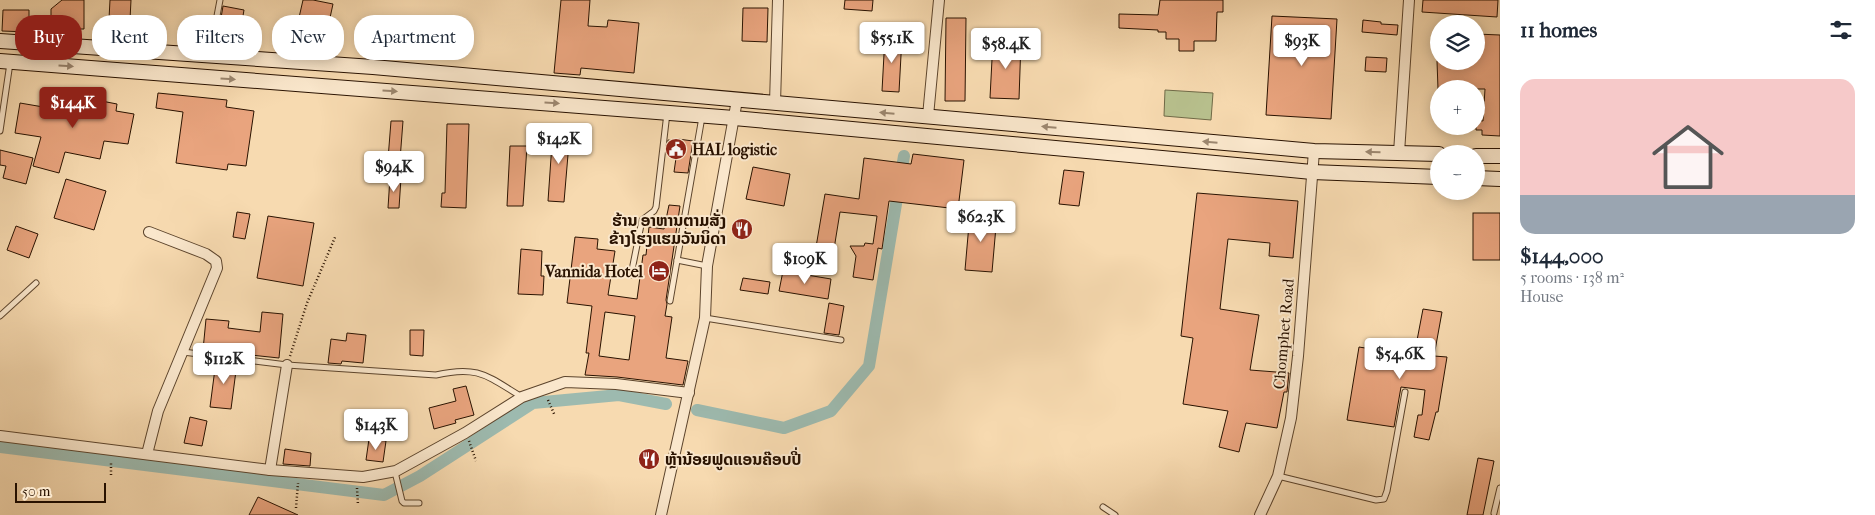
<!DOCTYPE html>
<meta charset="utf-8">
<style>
:root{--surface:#fff;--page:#f6f6f7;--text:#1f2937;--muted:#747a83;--accent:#8f2418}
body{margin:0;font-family:"IM FELL French Canon","Noto Sans Lao",serif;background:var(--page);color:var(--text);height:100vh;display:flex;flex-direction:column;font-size:19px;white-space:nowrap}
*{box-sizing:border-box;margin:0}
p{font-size:16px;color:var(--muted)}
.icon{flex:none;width:28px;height:28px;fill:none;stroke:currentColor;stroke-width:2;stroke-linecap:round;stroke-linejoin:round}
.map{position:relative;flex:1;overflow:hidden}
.details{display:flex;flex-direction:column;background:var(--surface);width:375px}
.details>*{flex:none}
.top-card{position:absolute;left:15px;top:15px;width:475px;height:45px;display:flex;gap:10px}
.controls{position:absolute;left:1430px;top:15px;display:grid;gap:10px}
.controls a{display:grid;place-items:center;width:55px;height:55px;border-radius:50%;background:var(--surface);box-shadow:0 2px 12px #0003;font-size:25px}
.scale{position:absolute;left:15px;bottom:12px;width:91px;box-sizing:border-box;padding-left:5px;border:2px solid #291200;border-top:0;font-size:14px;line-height:18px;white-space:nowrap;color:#291200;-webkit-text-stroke:4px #fae7cc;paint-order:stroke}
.price{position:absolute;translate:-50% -42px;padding:0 11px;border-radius:5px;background:#fff;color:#222;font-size:16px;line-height:32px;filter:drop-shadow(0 1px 2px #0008)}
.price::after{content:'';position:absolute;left:50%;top:30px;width:15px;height:11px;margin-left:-8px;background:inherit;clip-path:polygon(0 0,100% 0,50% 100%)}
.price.current{background:var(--accent);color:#fff}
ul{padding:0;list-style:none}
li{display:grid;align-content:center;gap:10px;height:265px;padding:0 20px}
li span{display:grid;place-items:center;height:155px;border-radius:15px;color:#555}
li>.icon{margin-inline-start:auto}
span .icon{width:90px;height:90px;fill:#fffc;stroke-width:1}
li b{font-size:21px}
h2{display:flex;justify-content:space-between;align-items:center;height:60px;padding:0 20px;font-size:21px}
.tag{padding:0 18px;border-radius:20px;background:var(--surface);box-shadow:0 2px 12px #0003;font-size:18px;line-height:45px}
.tag.current{background:var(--accent);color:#fff}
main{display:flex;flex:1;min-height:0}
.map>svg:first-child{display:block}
.green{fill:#b8c18e;stroke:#706a47}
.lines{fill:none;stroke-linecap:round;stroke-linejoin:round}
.canal{stroke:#9dbaaf;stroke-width:12}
.building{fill:#e9a47e;stroke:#291200;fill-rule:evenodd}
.service-casing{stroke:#5c442c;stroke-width:7}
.minor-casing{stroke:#5c442c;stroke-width:12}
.secondary-casing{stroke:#291200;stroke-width:16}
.path{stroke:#291200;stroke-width:2.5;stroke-dasharray:1 2.5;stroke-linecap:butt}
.service{stroke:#fae7cc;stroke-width:5}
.minor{stroke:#fae7cc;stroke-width:10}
.secondary{stroke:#fae7cc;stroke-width:14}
.oneway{fill:#9c8770}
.labels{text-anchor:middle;stroke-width:4;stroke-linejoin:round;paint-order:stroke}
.poi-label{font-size:16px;font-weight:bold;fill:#291200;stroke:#fae7cc;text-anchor:start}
.street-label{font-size:16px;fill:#291200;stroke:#fae7cc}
</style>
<main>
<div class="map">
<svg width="1500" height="515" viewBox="0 0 1500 515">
<rect width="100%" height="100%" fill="#f7dab0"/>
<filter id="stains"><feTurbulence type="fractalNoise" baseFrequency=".004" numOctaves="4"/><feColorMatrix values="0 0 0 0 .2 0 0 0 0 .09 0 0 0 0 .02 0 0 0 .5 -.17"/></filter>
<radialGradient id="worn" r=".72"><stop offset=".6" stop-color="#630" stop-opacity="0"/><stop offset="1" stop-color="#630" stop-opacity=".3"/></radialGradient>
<path class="green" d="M1165 90 1213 93 1211 120 1164 116Z"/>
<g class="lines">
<g class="canal">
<path d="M697 410 784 428 831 411 869 366 904 156"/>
<path d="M0 447 384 495 420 476 533 403 619 395 666 404"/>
</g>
</g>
<g class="building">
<path d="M62 0H84V29H51V9Z"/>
<path d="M110 0H131L129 39 108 38Z"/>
<path d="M303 0H313L333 4 323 50 293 44Z"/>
<path d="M561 0H590L588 26 607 27 608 20 639 23 634 73 581 68 580 75 554 73Z"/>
<path d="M845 0H873L872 11 844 9Z"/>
<path d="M1160 0H1223V12H1217L1216 41H1194V51H1179V39H1166V32H1158V30L1119 28V14L1158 15Z"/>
<path d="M1423 0H1498L1497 17 1422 12Z"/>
<path d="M223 6 244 10 238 45 217 42Z"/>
<path d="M743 8H768L767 42 742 41Z"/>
<path d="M3 10H29V32L2 31Z"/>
<path d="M1272 16 1337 19 1331 119 1266 115Z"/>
<path d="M946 18H966L965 101H945Z"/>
<path d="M1363 20 1381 22V24L1398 25 1397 35 1362 32Z"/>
<path d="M1476 34 1500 35V136L1482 135V130H1476V120L1483 121 1485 89H1438L1437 61H1476Z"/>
<path d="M885 36 902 37 899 92 882 91Z"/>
<path d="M993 40 1021 41 1019 99 990 98Z"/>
<path d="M1366 57 1387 58 1386 72 1365 71Z"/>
<path d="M158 93 227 100 226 107 254 111 246 166 228 164 227 170 176 163 183 112 156 108Z"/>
<path d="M59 94 85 100 86 98 117 104 116 111 134 114 128 144 104 141 100 159 65 152 59 173 33 166 41 137 15 133 20 103 55 109Z"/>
<path d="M391 121H403L400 160 388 159Z"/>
<path d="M447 124H469L466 208 441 207 442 193H445Z"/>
<path d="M553 129 570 131 564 202 548 201Z"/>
<path d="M678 139 693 141 688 173 674 172 677 151 667 150 668 140 678 141Z"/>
<path d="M510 146H527L523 206H507Z"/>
<path d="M0 150 33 158 26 184 3 178 6 166 0 165Z"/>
<path d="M913 154 964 160 958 209 889 201 882 249 878 248 873 280 853 277 856 256 850 246H864L865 243 873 244 877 216 840 212 834 249 816 247 825 194 859 199 864 158 911 164Z"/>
<path d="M753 167 790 174 784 206 746 199Z"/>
<path d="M1064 170 1084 172 1079 206 1059 204Z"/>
<path d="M390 177 401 178 399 208H388Z"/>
<path d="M66 179 106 191 94 230 54 218Z"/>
<path d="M1197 193 1298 201 1293 258 1269 256 1270 243 1228 239 1220 309 1259 315 1250 370 1289 373 1287 392H1284L1277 428 1246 423 1239 452 1219 447 1228 411 1183 404 1193 338 1181 336Z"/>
<path d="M669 205 680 206 666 300 667 304 665 316 672 317 666 358 688 361 683 385 617 377 585 375 589 353H586L592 306 567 303 575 237 598 239 597 249 615 251 608 295 637 299 643 255H646L649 227 664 229ZM605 312 635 316 629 360 599 356Z"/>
<path d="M237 212 250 214 245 239 233 237Z"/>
<path d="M970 213 997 215 992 272 965 270Z"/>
<rect x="1473" y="213" width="27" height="47"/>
<path d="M268 216 314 223 303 286 257 278Z"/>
<path d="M16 226 38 234 29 258 7 250Z"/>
<path d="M521 249 542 251 541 276H544L543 295 518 294Z"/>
<path d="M783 271 831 279 828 299 779 291Z"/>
<path d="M743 278 770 282 768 294 740 290Z"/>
<path d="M829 303 844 306 839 335 824 333Z"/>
<path d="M1423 309 1442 312 1434 356 1447 357 1438 412H1436L1429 440 1414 437 1418 415H1422L1425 390 1401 387 1394 427 1347 420 1359 347 1414 356Z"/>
<path d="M262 312 283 314 279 358 203 350 206 319 229 321 228 328 260 332Z"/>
<path d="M410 330H424L423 356 410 355Z"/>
<path d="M347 333 366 335 363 363 342 361 341 364 328 363 331 339 346 341Z"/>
<path d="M216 361 237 363 231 409 210 407Z"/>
<path d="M466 386 474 415 455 420 456 423 434 429 429 408 456 401 453 389Z"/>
<path d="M190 417 207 421 202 446 184 443Z"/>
<path d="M369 439 386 441 383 462 366 460Z"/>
<path d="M285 449 311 453 310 466 283 464Z"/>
<path d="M1478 458 1494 461 1483 515H1467Z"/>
<path d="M258 497 298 515H249Z"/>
</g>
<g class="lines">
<g class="service-casing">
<g id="service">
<path d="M210 53 220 0"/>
<path d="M0 131 10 63"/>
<path d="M677 260 707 266"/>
<path d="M631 275 642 220 654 211 656 207 667 113"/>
<path d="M670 301 702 117"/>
<path d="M0 316 36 283"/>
<path d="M705 318 841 340"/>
<path d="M183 352 287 365 436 375C478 365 487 376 522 397"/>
<path d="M395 472 402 501 404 503H419"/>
<path d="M1278 476 1376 500 1384 499 1387 491 1405 392"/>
<path d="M1103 507 1115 515"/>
<path d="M1494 513 1500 488"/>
</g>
</g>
<g class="minor-casing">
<g id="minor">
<path d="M775 103 778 0"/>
<path d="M928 116 939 0"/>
<path d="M1399 153 1409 0"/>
<path d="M0 436 270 470 363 477 396 471 465 433 522 397 565 382 616 384 689 393"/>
<path d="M147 454 158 411 217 268 216 261 206 254 149 232"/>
<path d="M270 470 287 365"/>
<path d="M661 515 705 318 707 266 737 100"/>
<path d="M1260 515 1278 476 1291 418 1298 356 1314 151"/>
</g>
</g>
<g class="secondary-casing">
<g id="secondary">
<path d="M0 41 373 67 1314 151 1439 154"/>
<path d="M0 61 734 118 1312 172 1439 177"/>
<path d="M1476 156H1500"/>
<path d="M1476 178 1500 179"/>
</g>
</g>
<g class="path">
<path d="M290 356 307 303 336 235"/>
<path d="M548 400 555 416"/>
<path d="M469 441 476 461"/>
<path d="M111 475V461"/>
<path d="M357 488 358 505"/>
<path d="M296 508 298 483"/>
</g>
<use href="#service" class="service"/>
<use href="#minor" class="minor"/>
<use href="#secondary" class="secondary"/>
</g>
<defs><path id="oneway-solid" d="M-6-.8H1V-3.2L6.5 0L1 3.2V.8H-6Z" transform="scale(1.25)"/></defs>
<g class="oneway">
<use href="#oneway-solid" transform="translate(66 66) rotate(4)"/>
<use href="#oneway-solid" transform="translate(228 79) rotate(4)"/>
<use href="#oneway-solid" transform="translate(390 91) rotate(4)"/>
<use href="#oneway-solid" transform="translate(552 103) rotate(4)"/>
<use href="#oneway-solid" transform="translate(887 113) rotate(-175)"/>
<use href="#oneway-solid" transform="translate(1049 127) rotate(-175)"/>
<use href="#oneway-solid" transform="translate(1210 142) rotate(-175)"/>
<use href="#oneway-solid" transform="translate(1373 152) rotate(-179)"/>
</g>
<defs>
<g id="civic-disc" transform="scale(1.125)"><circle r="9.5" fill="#8f2418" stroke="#fae7cc"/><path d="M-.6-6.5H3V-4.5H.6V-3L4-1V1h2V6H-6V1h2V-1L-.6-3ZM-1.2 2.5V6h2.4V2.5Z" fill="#fff"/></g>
<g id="restaurant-disc" transform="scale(1.125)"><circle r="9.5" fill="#8f2418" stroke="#fae7cc"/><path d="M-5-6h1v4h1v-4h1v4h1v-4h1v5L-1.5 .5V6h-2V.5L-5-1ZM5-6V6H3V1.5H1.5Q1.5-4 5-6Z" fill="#fff"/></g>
<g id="hotel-disc" transform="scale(1.125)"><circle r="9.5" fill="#8f2418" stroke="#fae7cc"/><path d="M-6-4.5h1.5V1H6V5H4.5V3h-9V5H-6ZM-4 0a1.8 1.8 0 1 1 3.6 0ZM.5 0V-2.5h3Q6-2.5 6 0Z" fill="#fff"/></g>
</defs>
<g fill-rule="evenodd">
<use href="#civic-disc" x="676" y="149"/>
<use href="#restaurant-disc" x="742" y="229"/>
<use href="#hotel-disc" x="659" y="271"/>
<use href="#restaurant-disc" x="649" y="459"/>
</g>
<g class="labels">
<g class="poi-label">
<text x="692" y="155">HAL logistic</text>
<text x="726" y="226" text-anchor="end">ຮ້ານ ອາຫານຕາມສັ່ງ<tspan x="726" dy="18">ຂ້າງໂຮງແຮມວັນນິດາ</tspan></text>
<text x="643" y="277" text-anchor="end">Vannida Hotel</text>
<text x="665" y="465">ຫຼ້ານ້ອຍຟູດແອນຄ໊ອບປີ່</text>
</g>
<g class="street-label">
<text transform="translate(1283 334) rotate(-85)" y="6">Chomphet Road</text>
</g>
</g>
<rect width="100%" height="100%" filter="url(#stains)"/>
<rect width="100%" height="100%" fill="url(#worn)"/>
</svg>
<div class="controls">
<a><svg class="icon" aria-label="layers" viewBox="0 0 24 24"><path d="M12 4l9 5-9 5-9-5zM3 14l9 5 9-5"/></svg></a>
<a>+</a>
<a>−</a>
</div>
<div class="scale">50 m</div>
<b class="price" style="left:892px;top:64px">$55.1K</b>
<b class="price" style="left:1302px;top:67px">$93K</b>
<b class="price" style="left:1006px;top:70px">$58.4K</b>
<b class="price current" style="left:73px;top:129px">$144K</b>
<b class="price" style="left:559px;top:165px">$142K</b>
<b class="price" style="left:394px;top:193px">$94K</b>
<b class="price" style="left:981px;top:243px">$62.3K</b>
<b class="price" style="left:805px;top:285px">$109K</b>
<b class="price" style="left:1400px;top:380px">$54.6K</b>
<b class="price" style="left:224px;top:385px">$112K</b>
<b class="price" style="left:376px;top:451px">$143K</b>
<div class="top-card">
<a class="tag current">Buy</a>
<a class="tag">Rent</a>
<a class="tag">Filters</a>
<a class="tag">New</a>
<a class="tag">Apartment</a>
</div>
</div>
<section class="details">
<h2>11 homes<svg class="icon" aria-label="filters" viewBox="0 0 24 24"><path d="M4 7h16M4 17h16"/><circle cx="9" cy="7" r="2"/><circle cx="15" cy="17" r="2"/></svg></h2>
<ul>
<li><span style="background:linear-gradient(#f6c9c9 75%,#9aa5b1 0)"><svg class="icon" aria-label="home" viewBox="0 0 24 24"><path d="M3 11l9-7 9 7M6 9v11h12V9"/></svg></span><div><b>$144,000</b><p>5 rooms · 138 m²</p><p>House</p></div></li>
</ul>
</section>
</main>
